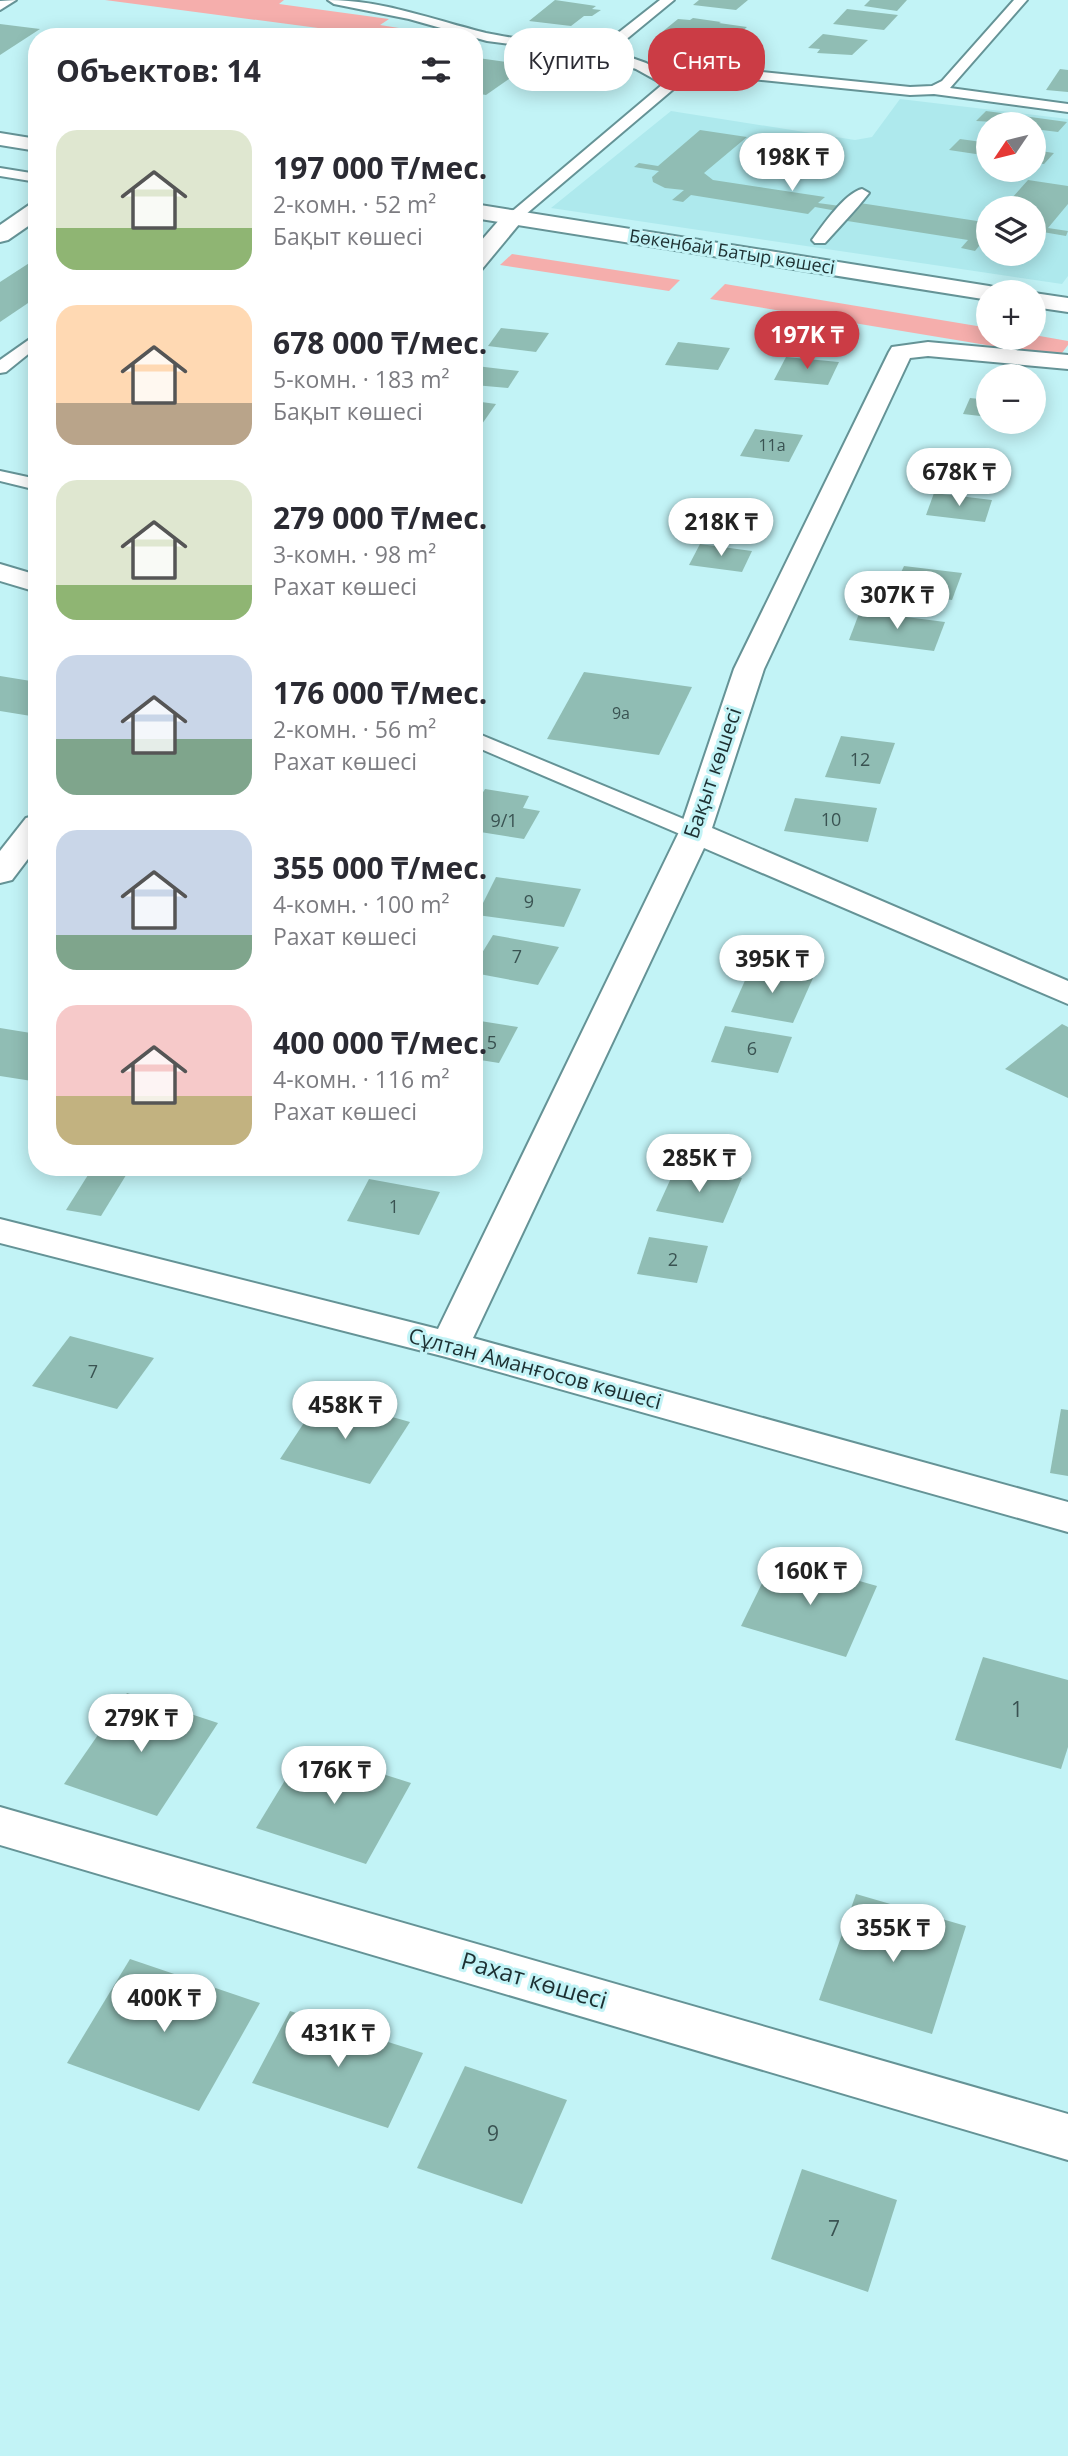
<!DOCTYPE html>
<html lang="ru">
<meta charset="utf-8">
<style>
:root{--surface:#fff;--page:#f2f2f3;--text:#2b2b33;--muted:#7c7c81;--accent:#cb3c45}
body{margin:0;font-family:"Open Sans",sans-serif;background:var(--page);color:var(--text);height:100vh;display:flex;flex-direction:column;font-size:26px;white-space:nowrap}
*{box-sizing:border-box;margin:0}
p{font-size:23px;color:var(--muted)}
.icon{flex:none;width:38px;height:38px;fill:none;stroke:currentColor;stroke-width:2;stroke-linecap:round;stroke-linejoin:round}
.map{position:relative;flex:1;overflow:hidden}
.details{position:absolute;left:28px;top:28px;width:455px;height:1148px;display:flex;flex-direction:column;background:var(--surface);border-radius:28px;box-shadow:0 4px 18px #0003}
.details>*{flex:none}
.guide{position:absolute;left:504px;top:28px;width:458px;height:63px;display:flex;gap:14px}
.needle{width:46px;rotate:235deg}
.buttons{position:absolute;left:976px;top:112px;display:grid;gap:14px}
.buttons a{display:grid;place-items:center;width:70px;height:70px;border-radius:50%;background:var(--surface);box-shadow:0 4px 18px #0003;font-size:35px}
.price{position:absolute;translate:-50% -60px;padding:0 16px;border-radius:24px;background:#fff;color:#222;font-size:23px;line-height:46px;filter:drop-shadow(0 2px 4px #0008)}
.price::after{content:'';position:absolute;left:50%;top:42px;width:21px;height:16px;margin-left:-10px;background:inherit;clip-path:polygon(0 0,100% 0,50% 100%)}
.price.current{background:var(--accent);color:#fff}
ul{padding:0;list-style:none}
li{display:flex;align-items:center;gap:21px;height:175px;padding:0 28px}
li span{display:grid;place-items:center;flex:none;width:196px;height:140px;border-radius:21px;color:#555}
li>.icon{margin-inline-start:auto}
span .icon{width:84px;height:84px;fill:#fffc;stroke-width:1}
li b{font-size:30px}
h2{display:flex;justify-content:space-between;align-items:center;height:84px;padding:0 28px;font-size:30px}
.chip{padding:0 24px;border-radius:28px;background:var(--surface);box-shadow:0 4px 18px #0003;font-size:24px;line-height:63px}
.chip.current{background:var(--accent);color:#fff}
.map>svg:first-child{display:block}
.built{fill:#aee9ed;fill-rule:evenodd}
.green{fill:#f5aeac}
.building{fill:#90bdb4}
.lines{fill:none;stroke-linecap:round;stroke-linejoin:round}
.service-casing{stroke:#659396;stroke-width:4}
.minor-casing{stroke:#659396;stroke-width:4}
.tertiary-casing{stroke:#659396;stroke-width:4}
.secondary-casing{stroke:#659396;stroke-width:4}
.service{fill:#fff;fill-rule:evenodd}
.minor{fill:#fff;fill-rule:evenodd}
.tertiary{fill:#fff;fill-rule:evenodd}
.secondary{fill:#fff;fill-rule:evenodd}
.labels{text-anchor:middle;stroke-width:6;stroke-linejoin:round;paint-order:stroke}
.far-number-label{font-size:16px;fill:#3a5352}
.far-street-label{font-size:18px;fill:#1d3032;stroke:#c2f3f6}
.number-label{font-size:18px;fill:#3a5352}
.street-label{font-size:21px;fill:#1d3032;stroke:#c2f3f6}
.near-number-label{font-size:21px;fill:#3a5352}
.near-street-label{font-size:24px;fill:#1d3032;stroke:#c2f3f6}
</style>
<div class="map">
<svg width="1068" height="2456" viewBox="0 0 1068 2456">
<rect width="100%" height="100%" fill="#c2f3f6"/>
<path class="built" d="M900 99 1068 119V276L1062 284 551 208 671 111 855 140 872 137ZM989 124H1034V170H989ZM989 208H1034V254H989Z"/>
<g class="green">
<path d="M105 0H284L279 4 389 19 380 25 418 31 410 37H386Z"/>
<path d="M512 254 680 280 669 291 500 265Z"/>
<path d="M725 284 989 328V338H1034V335L1068 341V345L1059 357 710 299Z"/>
</g>
<g class="building">
<path d="M555 0 596 6 592 9 601 10 592 16H584L571 26 529 21Z"/>
<path d="M699 0H748L736 10 693 5Z"/>
<path d="M870 0H907L897 11 864 6Z"/>
<path d="M847 9 898 15 884 30 833 24Z"/>
<path d="M693 18 721 22 719 23 747 27 732 40 662 32 678 19 690 20Z"/>
<path d="M0 24 40 29 0 55Z"/>
<path d="M823 34 868 40 852 55 817 53 820 49 808 48Z"/>
<path d="M478 58 529 65 486 95 474 93V60Z"/>
<path d="M1060 69 1068 70V92L1046 90Z"/>
<path d="M986 111 1067 122 1058 132 1034 129V124L976 121Z"/>
<path d="M700 130 747 137 704 173 713 180 825 197 818 203 855 208 860 203 977 221 989 220V241L984 240 975 251 961 248 968 240 841 220 848 213 815 207 808 214 691 195 683 202 672 200 684 190 665 188 653 182 652 177 659 171 634 167 639 163 658 166Z"/>
<path d="M960 139 989 143V156L949 150Z"/>
<path d="M1034 150 1054 153 1044 164 1034 163Z"/>
<path d="M1028 180 1068 186V204L1048 228 1068 231 1066 236 1037 231 1034 235V208H1003Z"/>
<path d="M37 258V297L0 322V282Z"/>
<path d="M501 328 549 333 536 352 488 346Z"/>
<path d="M678 342 730 348 718 370 665 365Z"/>
<path d="M786 357 839 362 828 385 774 380Z"/>
<path d="M476 366 519 371 508 388 474 385Z"/>
<path d="M970 398 989 400V417L963 414Z"/>
<path d="M474 401 496 404 482 424 474 423Z"/>
<path d="M755 429 803 435 789 462 740 456Z"/>
<path d="M950 456 1001 462 991 486 940 479Z"/>
<path d="M934 493 992 500 985 522 926 515Z"/>
<path d="M700 544 752 551 742 572 689 565Z"/>
<path d="M904 566 962 573 952 600 892 592Z"/>
<path d="M860 611 945 622 934 651 849 640Z"/>
<path d="M584 672 692 687 659 755 547 739Z"/>
<path d="M0 676 37 682V717L0 711Z"/>
<path d="M841 736 895 743 880 784 825 777Z"/>
<path d="M485 789 529 796 523 808 540 811 524 839 474 831V797H480Z"/>
<path d="M795 798 877 808 868 842 784 831Z"/>
<path d="M496 877 581 889 564 927 477 915Z"/>
<path d="M493 935 559 947 538 985 474 973V966Z"/>
<path d="M751 967 813 978 793 1023 731 1012Z"/>
<path d="M474 1020 518 1027 499 1063 474 1059Z"/>
<path d="M1062 1024 1068 1027V1098L1005 1069Z"/>
<path d="M725 1026 792 1037 778 1073 711 1062Z"/>
<path d="M0 1028 37 1034V1075L32 1081 0 1076Z"/>
<path d="M677 1165 742 1178 723 1223 656 1211Z"/>
<path d="M93 1167H131L101 1216 66 1210Z"/>
<path d="M369 1179 440 1192 419 1235 347 1221Z"/>
<path d="M649 1237 708 1246 697 1283 637 1274Z"/>
<path d="M70 1336 154 1358 117 1409 32 1386Z"/>
<path d="M321 1397 410 1422 370 1484 280 1459Z"/>
<path d="M1061 1409 1068 1410V1476L1050 1473Z"/>
<path d="M775 1557 877 1586 846 1657 741 1626Z"/>
<path d="M983 1657 1068 1680V1747L1061 1769 955 1740Z"/>
<path d="M127 1693 218 1723 157 1816 64 1784Z"/>
<path d="M304 1749 411 1783 366 1864 256 1828Z"/>
<path d="M856 1894 966 1926 932 2034 819 2000Z"/>
<path d="M130 1959 260 2003 199 2111 67 2063Z"/>
<path d="M290 2011 423 2053 388 2128 252 2083Z"/>
<path d="M465 2066 567 2100 522 2204 417 2168Z"/>
<path d="M802 2169 897 2200 868 2292 771 2259Z"/>
</g>
<g class="lines">
<g class="service-casing">
<g id="service">
<path d="M16 0 0 10V1Z"/>
<path d="M328 0C383 0 433 20 486 33 523 41 562 43 599 48L660 0H674L612 51 646 63 674 78 704 70 732 69 910 87 932 86 942 81 1014 0H1027L950 88 1068 104V112L934 94 910 95 732 77 705 78 677 86 519 220 514 222 506 217 509 214 663 84 636 69 600 56 487 41 409 19 334 4Z"/>
<path d="M0 168 37 174V182L0 176Z"/>
<path d="M862 189 869 193C855 211 841 225 825 243H815L812 240C823 225 845 193 862 189Z"/>
<path d="M37 334V347L6 372 0 373V360Z"/>
<path d="M0 471 37 479V490L0 481Z"/>
<path d="M474 732 703 827 706 832 703 837H687L474 746Z"/>
</g>
</g>
<g class="minor-casing">
<g id="minor">
<path d="M514 210 522 212 525 217 482 269 474 271V249L506 212Z"/>
<path d="M928 342 1068 355V369L928 356 910 358 764 669 712 828 1068 981V1004L704 848 473 1338 1068 1502V1532L446 1357 0 1243V1219L438 1329 679 832 734 669 889 352 892 347Z"/>
<path d="M0 564 37 575V592L0 581Z"/>
<path d="M37 815V847L12 880 0 883V851L26 818Z"/>
<path d="M0 1807 1068 2114V2160L0 1845Z"/>
</g>
</g>
<g class="tertiary-casing">
<path id="tertiary" d="M37 203V220L8 240 0 242V225L29 205Z"/>
</g>
<g class="secondary-casing">
<g id="secondary">
<path d="M0 133 37 139V151L0 145Z"/>
<path d="M474 204 989 286 997 288 1000 292H989V300L474 218Z"/>
<path d="M1034 293 1068 298V312L1034 307Z"/>
</g>
</g>
<use href="#service" class="service"/>
<use href="#minor" class="minor"/>
<use href="#tertiary" class="tertiary"/>
<use href="#secondary" class="secondary"/>
</g>
<g class="labels">
<g class="far-number-label">
<text x="772" y="451">11а</text>
<text x="621" y="719">9а</text>
</g>
<g class="far-street-label">
<text transform="translate(732 252) rotate(9)" y="6">Бөкенбай Батыр көшесі</text>
</g>
<g class="number-label">
<text x="860" y="766">12</text>
<text x="831" y="826">10</text>
<text x="504" y="827">9/1</text>
<text x="529" y="908">9</text>
<text x="517" y="963">7</text>
<text x="492" y="1049">5</text>
<text x="752" y="1055">6</text>
<text x="394" y="1213">1</text>
<text x="673" y="1266">2</text>
<text x="93" y="1378">7</text>
</g>
<g class="street-label">
<text transform="translate(713 773) rotate(-71)" y="7">Бақыт көшесі</text>
<text transform="translate(535 1369) rotate(15)" y="7">Сұлтан Аманғосов көшесі</text>
</g>
<g class="near-number-label">
<text x="1017" y="1717">1</text>
<text x="493" y="2141">9</text>
<text x="834" y="2236">7</text>
</g>
<g class="near-street-label">
<text transform="translate(534 1981) rotate(16)" y="8">Рахат көшесі</text>
</g>
</g>
</svg>
<div class="buttons">
<a><svg class="needle" viewBox="-14 -14 28 28"><path d="M0-13l5 13h-10z" fill="#e53935"/><path d="M0 13l5-13h-10z" fill="#7c7c81"/></svg></a>
<a><svg class="icon" aria-label="layers" viewBox="0 0 24 24"><path d="M12 4l9 5-9 5-9-5zM3 14l9 5 9-5"/></svg></a>
<a>+</a>
<a>−</a>
</div>
<b class="price" style="left:792px;top:193px">198K ₸</b>
<b class="price current" style="left:807px;top:371px">197K ₸</b>
<b class="price" style="left:959px;top:508px">678K ₸</b>
<b class="price" style="left:721px;top:558px">218K ₸</b>
<b class="price" style="left:897px;top:631px">307K ₸</b>
<b class="price" style="left:772px;top:995px">395K ₸</b>
<b class="price" style="left:699px;top:1194px">285K ₸</b>
<b class="price" style="left:345px;top:1441px">458K ₸</b>
<b class="price" style="left:810px;top:1607px">160K ₸</b>
<b class="price" style="left:141px;top:1754px">279K ₸</b>
<b class="price" style="left:334px;top:1806px">176K ₸</b>
<b class="price" style="left:893px;top:1964px">355K ₸</b>
<b class="price" style="left:164px;top:2034px">400K ₸</b>
<b class="price" style="left:338px;top:2069px">431K ₸</b>
<div class="guide">
<a class="chip">Купить</a>
<a class="chip current">Снять</a>
</div>
<section class="details">
<h2>Объектов: 14<svg class="icon" aria-label="filters" viewBox="0 0 24 24"><path d="M4 7h16M4 17h16"/><circle cx="9" cy="7" r="2"/><circle cx="15" cy="17" r="2"/></svg></h2>
<ul>
<li><span style="background:linear-gradient(#dfe7d0 70%,#8fb573 0)"><svg class="icon" aria-label="home" viewBox="0 0 24 24"><path d="M3 11l9-7 9 7M6 9v11h12V9"/></svg></span><div><b>197 000 ₸/мес.</b><p>2-комн. · 52 m²</p><p>Бақыт көшесі</p></div></li>
<li><span style="background:linear-gradient(#ffd9b3 70%,#b9a48a 0)"><svg class="icon" aria-label="home" viewBox="0 0 24 24"><path d="M3 11l9-7 9 7M6 9v11h12V9"/></svg></span><div><b>678 000 ₸/мес.</b><p>5-комн. · 183 m²</p><p>Бақыт көшесі</p></div></li>
<li><span style="background:linear-gradient(#dfe7d0 75%,#8fb573 0)"><svg class="icon" aria-label="home" viewBox="0 0 24 24"><path d="M3 11l9-7 9 7M6 9v11h12V9"/></svg></span><div><b>279 000 ₸/мес.</b><p>3-комн. · 98 m²</p><p>Рахат көшесі</p></div></li>
<li><span style="background:linear-gradient(#c9d6e8 60%,#7fa58c 0)"><svg class="icon" aria-label="home" viewBox="0 0 24 24"><path d="M3 11l9-7 9 7M6 9v11h12V9"/></svg></span><div><b>176 000 ₸/мес.</b><p>2-комн. · 56 m²</p><p>Рахат көшесі</p></div></li>
<li><span style="background:linear-gradient(#c9d6e8 75%,#7fa58c 0)"><svg class="icon" aria-label="home" viewBox="0 0 24 24"><path d="M3 11l9-7 9 7M6 9v11h12V9"/></svg></span><div><b>355 000 ₸/мес.</b><p>4-комн. · 100 m²</p><p>Рахат көшесі</p></div></li>
<li><span style="background:linear-gradient(#f6c9c9 65%,#c2b280 0)"><svg class="icon" aria-label="home" viewBox="0 0 24 24"><path d="M3 11l9-7 9 7M6 9v11h12V9"/></svg></span><div><b>400 000 ₸/мес.</b><p>4-комн. · 116 m²</p><p>Рахат көшесі</p></div></li>
</ul>
</section>
</div>
